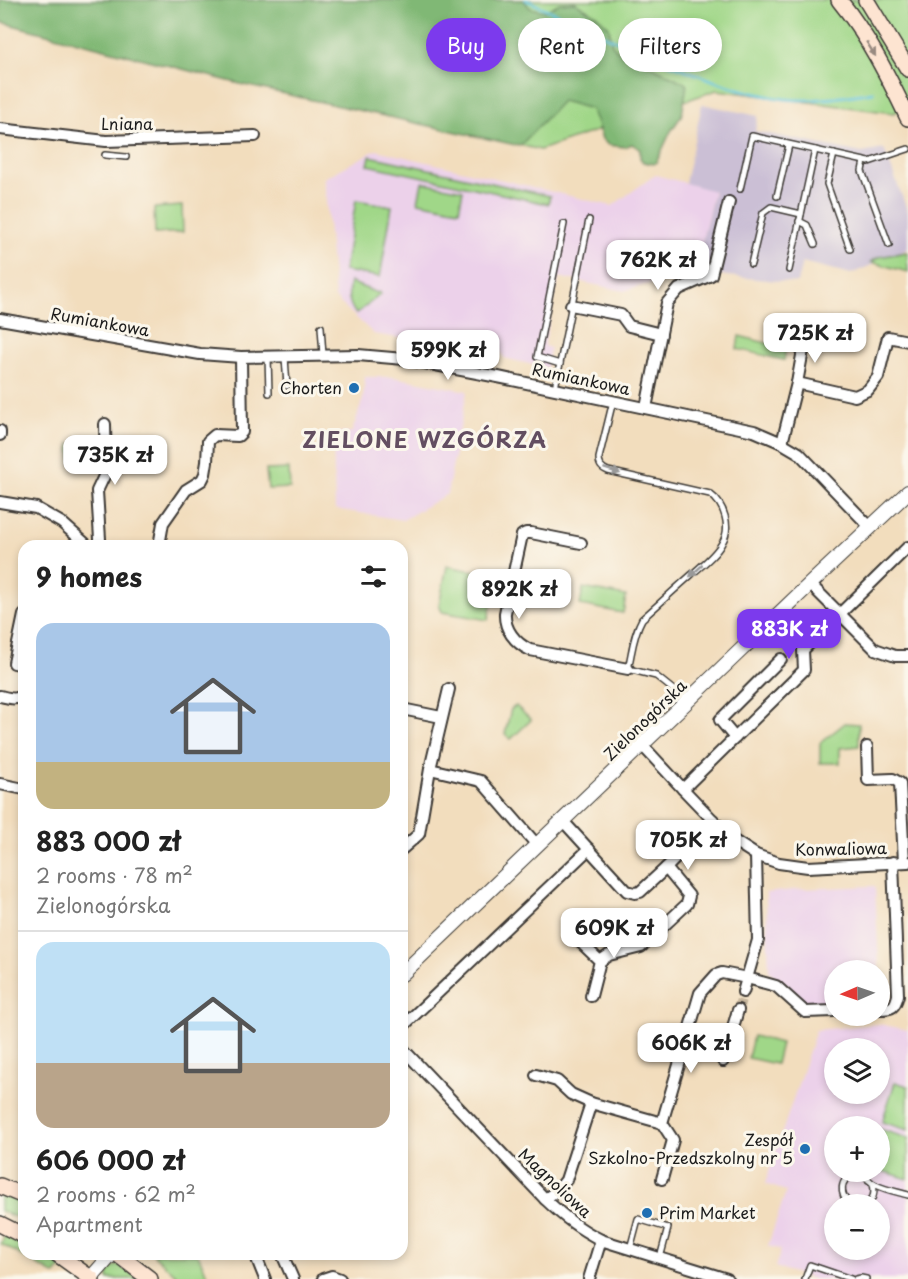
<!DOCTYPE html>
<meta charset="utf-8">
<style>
:root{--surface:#fff;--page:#f2f2f2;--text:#222;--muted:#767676;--line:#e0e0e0;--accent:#7c3aed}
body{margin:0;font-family:"Playpen Sans",sans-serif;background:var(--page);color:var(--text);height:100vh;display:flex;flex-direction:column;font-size:22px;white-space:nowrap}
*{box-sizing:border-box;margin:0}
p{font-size:20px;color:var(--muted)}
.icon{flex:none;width:33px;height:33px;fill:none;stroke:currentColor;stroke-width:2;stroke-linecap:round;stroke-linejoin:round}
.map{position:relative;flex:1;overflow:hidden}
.sheet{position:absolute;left:18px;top:540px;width:390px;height:720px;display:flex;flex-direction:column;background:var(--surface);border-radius:18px;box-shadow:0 3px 9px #0003}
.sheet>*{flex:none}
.banner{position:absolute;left:426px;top:18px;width:392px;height:54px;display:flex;gap:12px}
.needle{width:39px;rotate:268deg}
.tools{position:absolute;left:824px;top:960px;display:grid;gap:12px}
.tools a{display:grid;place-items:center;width:66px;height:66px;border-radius:50%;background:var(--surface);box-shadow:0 3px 9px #0003;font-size:30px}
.price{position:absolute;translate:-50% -51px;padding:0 14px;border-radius:12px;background:#fff;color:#222;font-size:20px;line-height:39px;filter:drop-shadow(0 2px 3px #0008)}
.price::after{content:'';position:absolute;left:50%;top:36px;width:18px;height:14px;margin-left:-9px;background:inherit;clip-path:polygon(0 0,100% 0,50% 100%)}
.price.current{background:var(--accent);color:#fff}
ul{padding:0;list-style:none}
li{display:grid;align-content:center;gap:12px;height:318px;padding:0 18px}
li+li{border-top:2px solid var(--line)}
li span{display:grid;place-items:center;height:186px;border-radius:18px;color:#555}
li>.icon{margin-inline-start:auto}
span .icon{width:108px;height:108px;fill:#fffc;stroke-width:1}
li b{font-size:26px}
h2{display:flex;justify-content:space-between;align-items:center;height:72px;padding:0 18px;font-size:26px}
.tag{padding:0 21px;border-radius:27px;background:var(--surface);box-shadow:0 3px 9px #0003;font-size:21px;line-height:54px}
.tag.current{background:var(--accent);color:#fff}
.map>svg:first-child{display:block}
.built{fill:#ecd1ea;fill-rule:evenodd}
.industrial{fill:#cbbfd5}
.green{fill:#a0d788;stroke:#5e7a52;stroke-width:1.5}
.forest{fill:#80b874;stroke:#4e6a48;stroke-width:1.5}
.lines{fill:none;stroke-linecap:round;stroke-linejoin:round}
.stream{stroke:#5dc2da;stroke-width:3}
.minor-tunnel{stroke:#c7b69d;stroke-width:10;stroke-dasharray:10 5;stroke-linecap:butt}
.service-casing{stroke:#3c3934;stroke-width:8}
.minor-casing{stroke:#3c3934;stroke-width:14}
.tertiary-casing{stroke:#3c3934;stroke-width:16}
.secondary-casing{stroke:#3c3934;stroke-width:18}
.service{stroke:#fff;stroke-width:5}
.minor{stroke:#fff;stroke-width:10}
.tertiary{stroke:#fff;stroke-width:14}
.secondary{stroke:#fde4d1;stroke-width:15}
.oneway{fill:#988a80}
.oneway2{fill:#999}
.poi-dot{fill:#1f6fb2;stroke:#fbf7ec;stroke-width:2}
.labels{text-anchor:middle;stroke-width:6;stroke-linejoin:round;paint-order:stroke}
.street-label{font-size:16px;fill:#1c1c1c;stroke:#fbf7ec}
.poi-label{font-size:16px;fill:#1c1c1c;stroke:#fbf7ec;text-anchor:end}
.district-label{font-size:22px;font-weight:bold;letter-spacing:1.5px;fill:#634e61;stroke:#fbf7ec}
</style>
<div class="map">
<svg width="908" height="1279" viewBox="0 0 908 1279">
<rect width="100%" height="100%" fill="#fbf7ec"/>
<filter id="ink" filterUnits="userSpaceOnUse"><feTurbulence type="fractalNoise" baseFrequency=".0167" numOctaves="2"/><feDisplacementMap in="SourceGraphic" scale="12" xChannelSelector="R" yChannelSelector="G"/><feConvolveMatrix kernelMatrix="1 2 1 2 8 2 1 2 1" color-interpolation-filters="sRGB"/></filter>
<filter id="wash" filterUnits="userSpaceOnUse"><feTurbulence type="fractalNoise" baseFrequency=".008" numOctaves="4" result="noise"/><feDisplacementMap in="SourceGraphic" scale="24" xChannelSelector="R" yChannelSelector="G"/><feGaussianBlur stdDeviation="1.35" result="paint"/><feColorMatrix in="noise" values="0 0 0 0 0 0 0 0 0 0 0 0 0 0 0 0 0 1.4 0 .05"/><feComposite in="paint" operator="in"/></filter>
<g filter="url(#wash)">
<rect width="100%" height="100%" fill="#f2ddbd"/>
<g class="built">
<path d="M376 150 612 206 655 175 714 190 695 270 624 291 559 277 544 346 550 348 547 368 504 358 499 349 466 342 458 348 374 334 335 298 324 178Z"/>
<path d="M365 377H393L467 391 447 494 403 520 335 509 333 433 352 432 363 399Z"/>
<path d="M875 886 879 970H834V1003L805 1005 769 971 766 893 802 889Z"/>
<path d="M879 1024 908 1030V1279H814L775 1267 781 1250 768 1246 786 1191 765 1184 816 1030ZM834 1048H879V1094H834ZM834 1126H879V1172H834ZM834 1204H879V1250H834Z"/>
</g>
<path class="industrial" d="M702 104 758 116 755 131 862 153 884 149 908 212V249L851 274 802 262 797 283 727 276 695 270 714 191 685 183Z"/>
<g class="green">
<path d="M0 0H908V108L893 113 717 90 540 150 0 21Z"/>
<path d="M370 156 550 196 548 204 368 165Z"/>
<path d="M422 182 463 190 459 210 418 202Z"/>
<path d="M356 200 392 206 380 277 344 271Z"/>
<path d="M182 206 183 232 155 234 154 208Z"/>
<path d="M907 252 908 272 871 262 879 257Z"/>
<path d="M350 282 377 293 379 292 381 294 356 314C348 304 347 294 350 282Z"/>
<path d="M739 336 786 348 784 360 737 349Z"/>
<path d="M70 444H75L87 449 89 467H80L71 463Z"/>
<path d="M289 469 290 488 268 489 266 470Z"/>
<path d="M447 566 498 576 488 620 442 612 439 605Z"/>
<path d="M583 588 626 596 623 613 580 605Z"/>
<path d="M516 706 531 720 511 739 505 734 511 709Z"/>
<path d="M845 723 859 724V746L840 748V763H820V743Z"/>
<path d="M753 1036 781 1043 776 1064 748 1058Z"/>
<path d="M895 1082 908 1086V1130L882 1122Z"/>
<path d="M879 1129 908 1138V1179L879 1170Z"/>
<path d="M0 1190 24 1201V1220L0 1211Z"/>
<path d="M5 1235 24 1244V1254H42L62 1266 55 1275 1 1244Z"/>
<path d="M153 1254H198L209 1279H180Z"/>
<path d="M119 1265 140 1279H108C108 1271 111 1266 119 1265Z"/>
</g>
<path class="forest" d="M0 0H524L530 8 545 11 560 3 575 2 596 15 609 27 612 45 624 57 651 66 687 84 682 115 671 131 657 161 654 164 643 162 640 158V149L632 144 625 147 608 145 602 139 597 123 591 109 562 101 520 146 244 85 0 22Z"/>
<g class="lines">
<g class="stream">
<path d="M526 0 637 50"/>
<path d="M647 55C692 72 737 93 785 99 814 102 843 97 873 92"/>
</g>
</g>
</g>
<g filter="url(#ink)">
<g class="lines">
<path class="minor-tunnel" d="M738 1010 743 992"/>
<g class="service-casing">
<g id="service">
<path d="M834 154 827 184 850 249"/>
<path d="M105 155 126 157"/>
<path d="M864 161 862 171 889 245"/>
<path d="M740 189 752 136 869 162 908 149"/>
<path d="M777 196 789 145"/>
<path d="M799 221 807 225 815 244"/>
<path d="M751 264 763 213 771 207 801 214"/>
<path d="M789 270 815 150"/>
<path d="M321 327 323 355"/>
<path d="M268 357 269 393"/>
<path d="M285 357 287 386"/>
<path d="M560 364 537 357 564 224"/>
<path d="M555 388 589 220"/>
<path d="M613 401 599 458C599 465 601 468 608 471L710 494C724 504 732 527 722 543 715 556 701 566 690 576 674 590 658 605 642 619 633 635 632 653 628 669L656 676 686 700"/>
<path d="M850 1204C839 1195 839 1178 855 1175 865 1173 868 1182 876 1185 886 1190 898 1192 908 1195"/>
<path d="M867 1204C874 1199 875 1193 873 1184"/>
<path d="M630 1249 638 1219 668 1228 660 1258"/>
<path d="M805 1279 810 1265 851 1279"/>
<path d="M856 1279 861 1278 866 1279"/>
</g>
</g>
<g class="minor-casing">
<g id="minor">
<path d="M0 129 106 141 255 136"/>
<path d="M571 305 621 315 629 326 661 334"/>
<path d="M0 319 200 354 241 357 358 355 404 359 498 377 754 431 782 443 799 453 870 527"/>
<path d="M797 383 805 339"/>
<path d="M646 408 667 303 679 289 711 275 729 202"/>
<path d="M0 431V435"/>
<path d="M782 443 797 383 855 396 868 390 878 377 888 337 908 341"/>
<path d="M0 502 36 508 62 523 88 546"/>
<path d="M581 543 531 533H526L522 535 505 613C504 629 515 643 530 650L628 669"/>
<path d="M99 546 100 539 97 491 106 472 105 424"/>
<path d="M159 546 163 523 186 490 202 480 205 474 207 462 208 441 215 435 238 436 242 432 241 357"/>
<path d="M810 584 875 649 895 656H908"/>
<path d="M24 615 14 663 24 665"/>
<path d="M449 689 430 769 481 781 537 845"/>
<path d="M0 696C9 698 17 701 24 694"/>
<path d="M402 709 441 717"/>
<path d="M735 738 720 720 781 659"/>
<path d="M642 745 683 789 731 839 756 855 779 863 808 867 908 862"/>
<path d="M867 747 868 780 893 779 900 783 904 862"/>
<path d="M0 784 24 789"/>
<path d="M683 789 804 670 803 650 908 547"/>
<path d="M563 821 627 891 635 893 640 892 666 868 689 896 687 904 641 947 609 955 600 961"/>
<path d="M402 849 419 834 430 769"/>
<path d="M756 855 758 940 747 978 776 986 805 1012 834 1011"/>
<path d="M666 868 713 820"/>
<path d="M576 938 600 961 591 996"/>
<path d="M879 1009C892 1009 895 1008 898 995L893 862"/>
<path d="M402 1027 589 849"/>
<path d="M402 1048 545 1199C564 1217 578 1228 601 1240L727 1279"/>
<path d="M723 1061 738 1010"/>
<path d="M536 1075 557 1081 571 1094 591 1103 566 1180 558 1190 545 1199"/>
<path d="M591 1103 662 1123"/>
<path d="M662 1179 673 1140 662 1123 700 993 716 975 722 973 747 978 743 992"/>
<path d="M255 1254 265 1279"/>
<path d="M282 1254 293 1279"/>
<path d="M323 1279 332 1276 340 1279"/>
<path d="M589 1279 601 1240"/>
</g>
</g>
<g class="tertiary-casing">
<g id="tertiary">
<path d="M402 974 810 584 908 492"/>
<path d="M91 1278 112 1254"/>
</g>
</g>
<g class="secondary-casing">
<g id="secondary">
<path d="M839 0C867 34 889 78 908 118"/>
<path d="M866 0 908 69"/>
<path d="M0 1186 24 1196"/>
<path d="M0 1224 24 1236"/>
<path d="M57 1254 92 1279"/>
<path d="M117 1254 150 1279"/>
</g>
</g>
<use href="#service" class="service"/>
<use href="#minor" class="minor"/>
<use href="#tertiary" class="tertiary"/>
<use href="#secondary" class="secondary"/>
</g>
<defs><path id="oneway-solid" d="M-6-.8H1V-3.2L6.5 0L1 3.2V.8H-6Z" transform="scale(1.5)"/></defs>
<use class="oneway" href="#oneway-solid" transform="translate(871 49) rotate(58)"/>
<g class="oneway2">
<use href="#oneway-solid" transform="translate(612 471) rotate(18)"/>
<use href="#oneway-solid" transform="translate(696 571) rotate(138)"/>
</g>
</g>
<g class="poi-dot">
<circle cx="354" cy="388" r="6"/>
<circle cx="805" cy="1149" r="6"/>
<circle cx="647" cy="1213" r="6"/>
</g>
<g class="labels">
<g class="street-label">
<text x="127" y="130">Lniana</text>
<text transform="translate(100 322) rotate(10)" y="6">Rumiankowa</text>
<text transform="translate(581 379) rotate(12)" y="6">Rumiankowa</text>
<text transform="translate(645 720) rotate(-44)" y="6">Zielonogórska</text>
<text transform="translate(841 849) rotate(-1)" y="6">Konwaliowa</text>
<text transform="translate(555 1183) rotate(43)" y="6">Magnoliowa</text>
</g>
<g class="poi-label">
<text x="342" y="394">Chorten</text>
<text x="793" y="1146">Zespół<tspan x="793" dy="18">Szkolno-Przedszkolny nr 5</tspan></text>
<text x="659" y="1219" text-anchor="start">Prim Market</text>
</g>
<g class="district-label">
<text x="425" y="448">ZIELONE WZGÓRZA</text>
</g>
</g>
</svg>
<div class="tools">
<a><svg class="needle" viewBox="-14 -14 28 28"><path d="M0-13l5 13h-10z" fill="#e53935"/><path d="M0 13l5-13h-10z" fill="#767676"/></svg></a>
<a><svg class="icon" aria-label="layers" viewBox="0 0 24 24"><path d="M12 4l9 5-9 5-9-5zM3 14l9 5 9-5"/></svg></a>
<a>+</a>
<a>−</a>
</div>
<b class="price" style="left:658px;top:291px">762K zł</b>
<b class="price" style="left:815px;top:364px">725K zł</b>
<b class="price" style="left:448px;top:381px">599K zł</b>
<b class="price" style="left:115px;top:486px">735K zł</b>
<b class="price" style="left:519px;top:620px">892K zł</b>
<b class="price current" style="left:789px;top:660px">883K zł</b>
<b class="price" style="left:688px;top:871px">705K zł</b>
<b class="price" style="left:614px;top:959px">609K zł</b>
<b class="price" style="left:691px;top:1074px">606K zł</b>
<div class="banner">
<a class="tag current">Buy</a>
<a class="tag">Rent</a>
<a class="tag">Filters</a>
</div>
<section class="sheet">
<h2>9 homes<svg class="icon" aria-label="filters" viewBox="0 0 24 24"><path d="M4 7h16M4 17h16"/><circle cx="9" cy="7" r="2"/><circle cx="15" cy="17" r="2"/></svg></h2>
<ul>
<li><span style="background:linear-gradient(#a9c7e8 75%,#c2b280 0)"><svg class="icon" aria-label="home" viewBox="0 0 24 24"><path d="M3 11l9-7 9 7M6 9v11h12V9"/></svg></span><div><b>883 000 zł</b><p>2 rooms · 78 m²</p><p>Zielonogórska</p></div></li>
<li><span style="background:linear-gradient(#bfe0f5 65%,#b9a48a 0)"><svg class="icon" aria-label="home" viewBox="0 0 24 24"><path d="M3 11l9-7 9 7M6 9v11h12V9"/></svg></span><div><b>606 000 zł</b><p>2 rooms · 62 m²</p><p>Apartment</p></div></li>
</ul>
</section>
</div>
